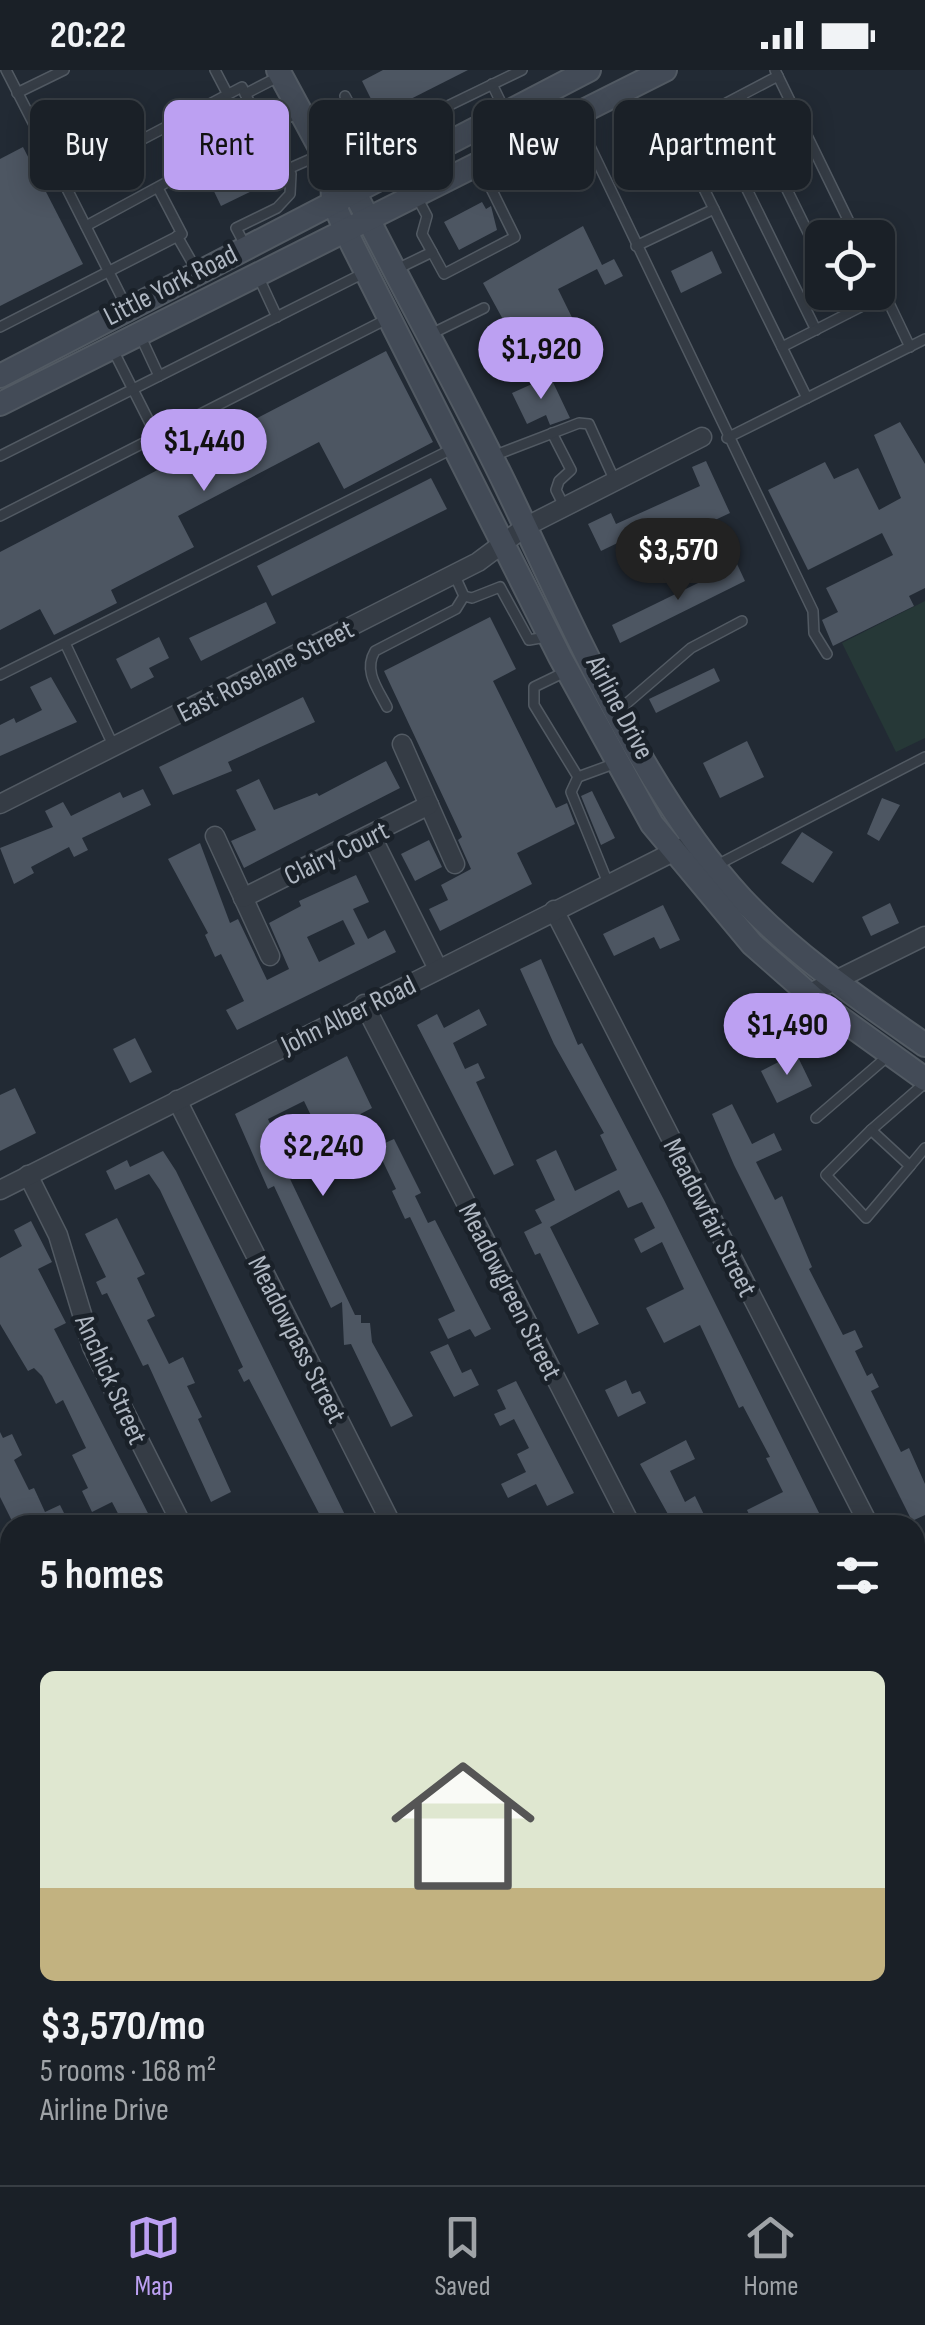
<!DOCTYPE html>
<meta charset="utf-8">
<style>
:root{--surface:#1a2027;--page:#23282f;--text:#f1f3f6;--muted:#9fa3a7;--line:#383e44;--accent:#bca0f2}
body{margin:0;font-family:"Sofia Sans Condensed",sans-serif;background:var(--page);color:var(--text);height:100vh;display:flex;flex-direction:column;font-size:38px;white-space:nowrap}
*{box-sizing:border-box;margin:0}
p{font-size:32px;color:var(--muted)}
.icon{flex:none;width:55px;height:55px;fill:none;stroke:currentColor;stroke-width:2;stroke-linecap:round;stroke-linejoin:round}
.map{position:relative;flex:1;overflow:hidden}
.side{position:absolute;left:0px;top:1445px;width:925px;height:670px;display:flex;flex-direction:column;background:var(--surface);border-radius:30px 30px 0 0;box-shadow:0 5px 25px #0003,0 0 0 2px var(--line)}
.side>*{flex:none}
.guide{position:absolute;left:30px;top:30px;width:865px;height:90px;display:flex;gap:20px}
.fabs{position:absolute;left:805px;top:150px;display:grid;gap:20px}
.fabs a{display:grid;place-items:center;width:90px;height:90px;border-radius:15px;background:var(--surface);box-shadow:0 5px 25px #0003,0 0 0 2px var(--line);font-size:50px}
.price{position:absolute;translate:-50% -85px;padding:0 22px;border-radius:35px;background:var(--accent);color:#111;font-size:32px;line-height:65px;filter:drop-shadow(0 2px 5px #0008)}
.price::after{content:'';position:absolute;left:50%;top:60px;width:30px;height:22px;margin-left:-15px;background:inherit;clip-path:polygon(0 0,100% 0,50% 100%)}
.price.current{background:#222;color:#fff}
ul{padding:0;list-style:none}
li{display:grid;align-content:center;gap:20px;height:530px;padding:0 40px}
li+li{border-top:2px solid var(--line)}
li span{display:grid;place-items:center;height:310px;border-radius:15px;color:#555}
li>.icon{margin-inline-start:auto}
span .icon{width:180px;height:180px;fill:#fffc;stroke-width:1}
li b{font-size:42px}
h2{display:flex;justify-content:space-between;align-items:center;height:120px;padding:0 40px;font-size:42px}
.chip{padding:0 35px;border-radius:15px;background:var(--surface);box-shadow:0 5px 25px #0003,0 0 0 2px var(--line);font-size:35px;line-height:90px}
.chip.current{background:var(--accent);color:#111}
.status{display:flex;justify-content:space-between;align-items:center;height:70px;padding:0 50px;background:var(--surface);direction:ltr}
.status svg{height:28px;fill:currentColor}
.menu{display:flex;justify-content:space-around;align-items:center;height:140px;border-top:2px solid var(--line);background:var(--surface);font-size:28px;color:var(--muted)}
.menu a{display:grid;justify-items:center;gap:5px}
.menu .current{color:var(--accent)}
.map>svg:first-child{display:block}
.green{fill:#263837}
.building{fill:#4d5662;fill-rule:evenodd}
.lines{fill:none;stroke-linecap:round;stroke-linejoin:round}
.service-casing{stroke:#525a63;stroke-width:12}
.minor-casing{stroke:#525a63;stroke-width:21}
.tertiary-casing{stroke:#525a63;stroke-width:24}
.secondary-casing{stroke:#525a63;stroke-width:26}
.path{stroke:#435355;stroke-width:2.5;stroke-dasharray:8 8;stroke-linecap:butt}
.service{stroke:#353c45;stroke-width:9}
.minor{stroke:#353c45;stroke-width:18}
.tertiary{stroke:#353c45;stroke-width:20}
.secondary{stroke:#434b57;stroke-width:22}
.labels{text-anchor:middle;stroke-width:9;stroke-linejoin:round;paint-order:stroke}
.street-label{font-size:28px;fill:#afb7c2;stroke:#1a2129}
</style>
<div class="status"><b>20:22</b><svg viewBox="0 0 49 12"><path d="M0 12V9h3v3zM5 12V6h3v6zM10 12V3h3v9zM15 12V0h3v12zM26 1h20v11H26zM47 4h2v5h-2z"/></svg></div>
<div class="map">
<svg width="925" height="2115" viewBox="0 0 925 2115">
<rect width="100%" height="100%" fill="#222a34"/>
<g class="green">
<path d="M925 531V668L896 682 842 573Z"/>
<path d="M925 1509V2115H0V1969L10 1964V2105H915V1514Z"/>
</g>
<g class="building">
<path d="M383 0H468L379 45 362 11Z"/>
<path d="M23 77 83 194 0 236V89Z"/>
<path d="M253 92 261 109 258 118 221 136 210 113Z"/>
<path d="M482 132 486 139 491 136 497 160 459 180 444 152Z"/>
<path d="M583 156 602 195 614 189 623 206 605 215 597 199 558 219 588 280 555 296 541 268 512 282 500 258 506 255 483 213Z"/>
<path d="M712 181 722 203 681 223 671 201Z"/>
<path d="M386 281 433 372 344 419 319 372 178 446 194 477 111 520 117 533 54 565 40 539 0 560V482Z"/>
<path d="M550 306 570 348 550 355 546 345 527 354 512 323Z"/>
<path d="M900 352 925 394V518L909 526 914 536 833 576 822 550 838 542 826 518 893 485 882 463 808 500 768 420 825 392 834 409 858 398 879 440 901 428 874 365Z"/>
<path d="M706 391 730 443 698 458 701 464 670 478 664 464 639 476 634 465 601 481 588 454 611 443 616 454 700 416 692 397Z"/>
<path d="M431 408 447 439 272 526 257 496Z"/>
<path d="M737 494 745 511 620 573 612 555Z"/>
<path d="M266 532 276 553 201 591 189 568Z"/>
<path d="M490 547 516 599 493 611 556 738 567 733 575 754 517 783 532 814 440 861 429 839 448 830 441 815 471 799 458 770 462 767 384 601Z"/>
<path d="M159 567 169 588 149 598 154 607 131 619 116 589Z"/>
<path d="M714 598 720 611 656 643 649 629Z"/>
<path d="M51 607 77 652 0 686V655L14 648 16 653 42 640 30 617Z"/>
<path d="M303 627 315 652 228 692 232 701 173 725 159 697Z"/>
<path d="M747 671 764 707 720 728 703 693Z"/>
<path d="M386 691 400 718 244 798 231 771 256 760 236 720 259 709 274 740 317 723 319 726Z"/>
<path d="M143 719 151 735 82 768 88 780 74 787 69 777 31 797 34 803 14 814 0 778 53 757 45 741 63 732 71 746 120 722 123 728Z"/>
<path d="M592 721 615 768 601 775 581 726Z"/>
<path d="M882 728 900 735 879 771 867 764Z"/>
<path d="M802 762 833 782 813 813 781 793Z"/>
<path d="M429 770 442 797 415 811 401 784Z"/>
<path d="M200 773 230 853 238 849 267 910 289 899 269 853 301 836 299 831 356 805 369 832 353 839 368 869 385 860 396 882 237 960 226 940 244 931 221 884 215 887 205 865 208 863 168 789ZM343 850 355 874 319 892 307 867Z"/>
<path d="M890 833 899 853 871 866 862 847Z"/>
<path d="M663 835 680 870 660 879 654 867 614 886 603 864Z"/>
<path d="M541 889 578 975 582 973 664 1130 825 1455H754L747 1440 783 1422 766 1388 770 1387 743 1336 739 1338 700 1255 664 1273 646 1238 684 1219 662 1172 641 1183 634 1169 655 1158 642 1132 628 1138 619 1120 550 1157 599 1254 578 1264 540 1183 535 1185 524 1162 542 1153 535 1140 555 1130 536 1090 556 1080 575 1121 617 1100 600 1065 604 1063 554 974 520 899Z"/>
<path d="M479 939 487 955 453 973 465 999 478 993 485 1008 476 1012 514 1095 494 1105 417 955 437 944 444 958Z"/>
<path d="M135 968 152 1002 130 1013 113 979Z"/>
<path d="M796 983 812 1016 777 1033 761 1001Z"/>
<path d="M347 986 372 1038 345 1052 363 1089 338 1101 333 1090 345 1084 328 1050 316 1056 304 1031 268 1049 275 1064 270 1067 355 1245H361V1253H370L372 1272 413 1346 391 1357 351 1274 344 1275 342 1232 331 1238 274 1116 268 1119 235 1044Z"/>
<path d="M15 1018 36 1063 0 1081V1025Z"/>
<path d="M732 1034 752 1074 774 1063 782 1080 756 1092 775 1130 782 1126 812 1197 809 1199 843 1265 855 1260 863 1277 855 1281 867 1306 872 1303 879 1317 871 1321 901 1382 909 1378 925 1414V1445L912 1451 734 1095 712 1044Z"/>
<path d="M394 1069 421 1123 415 1126 428 1153 435 1150 491 1259 475 1267 470 1259 448 1269 438 1249 455 1241 410 1147 405 1149 392 1121 396 1119 376 1077Z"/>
<path d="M163 1081 176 1101 350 1455H325L249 1309 244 1312 238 1300 243 1297 160 1120 149 1104 115 1120 106 1101 127 1090 130 1097Z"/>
<path d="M117 1148 145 1204 137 1208 155 1246 147 1250 169 1294 183 1287 195 1313 187 1316 202 1347 198 1349 231 1422 211 1432 148 1294 143 1296 107 1223 102 1225 96 1212 106 1207 85 1164Z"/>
<path d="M31 1151 52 1192 38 1199 66 1253 54 1259 154 1455H124L112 1432 92 1442 82 1421 88 1418 72 1385 86 1378 63 1330 56 1334 42 1306 34 1298 28 1301 0 1254V1188L22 1176 14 1160Z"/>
<path d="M448 1274 462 1303 471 1299 479 1315 454 1327 430 1282Z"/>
<path d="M626 1310 632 1324 640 1321 646 1333 618 1347 605 1320Z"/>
<path d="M516 1311 574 1423 547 1436 536 1414 508 1428 501 1414 526 1402 517 1384 529 1378 514 1349 500 1356 494 1344 506 1339 497 1320Z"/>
<path d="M0 1362 3 1368 12 1364 22 1385 14 1390 29 1420 34 1418 45 1442 60 1435 70 1455H19V1448L12 1451 0 1427Z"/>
<path d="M686 1370 695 1389 670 1401 685 1432 695 1426 709 1455H674L640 1394Z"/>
</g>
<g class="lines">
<g class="service-casing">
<g id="service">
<path d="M6 0 63 111 242 17 263 60 86 156"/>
<path d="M215 0 227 23"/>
<path d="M775 0 857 168"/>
<path d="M778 6 675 60 807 328"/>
<path d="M492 14 505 41"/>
<path d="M17 23 64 0"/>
<path d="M245 24 278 7"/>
<path d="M345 26 365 63 384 67 522 0"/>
<path d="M741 26 822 191"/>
<path d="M709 42 816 260"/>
<path d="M575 45 813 541 814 563 827 584"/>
<path d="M413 52 427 82"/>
<path d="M263 60 298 43"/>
<path d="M288 99 322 84"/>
<path d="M63 111 127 238"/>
<path d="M177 166 197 201"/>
<path d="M245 175 236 158 277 138 290 124 291 104 280 83"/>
<path d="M636 176 714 139"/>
<path d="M432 182 444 204 515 167 479 94"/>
<path d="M397 199 432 182 422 164 427 146 417 127"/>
<path d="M258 206 277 247"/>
<path d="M878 210 910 277"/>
<path d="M838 222 848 243"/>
<path d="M0 257 182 164 158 118"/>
<path d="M139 263 159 306"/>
<path d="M431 264 484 238"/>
<path d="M782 277 884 225"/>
<path d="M113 280 157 367"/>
<path d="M552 363 571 400 559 411 556 420 564 436"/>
<path d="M727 368 925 269"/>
<path d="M0 386 364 203"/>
<path d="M493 386 579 353 589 354 614 409"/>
<path d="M0 446 387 249"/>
<path d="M464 526 472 528 500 517 529 570 546 567"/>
<path d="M65 573 114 677"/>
<path d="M565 602 534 617V635L578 707 616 693"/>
<path d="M0 605 454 378"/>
<path d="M387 637C378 619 363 601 375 581L456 539 464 526 454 504"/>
<path d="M619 640 691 578 742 551"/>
<path d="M578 707 571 722 608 813"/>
<path d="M717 795 925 687"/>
<path d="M925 1013 871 1060 910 1096 925 1078"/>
<path d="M816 1048 888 986"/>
<path d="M871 1060 826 1105 866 1148 910 1096"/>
</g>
</g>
<g class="minor-casing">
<g id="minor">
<path d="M402 674 455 794"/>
<path d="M0 734 478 492 525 457 702 367"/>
<path d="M371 765 438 899"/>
<path d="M215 766 270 886"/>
<path d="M243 828 429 735"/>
<path d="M554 840 869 1455"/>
<path d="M808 924 925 866"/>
<path d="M364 934 631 1455"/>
<path d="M177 1030 392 1455"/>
<path d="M28 1105 58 1165 92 1277 182 1455"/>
<path d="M0 1120 683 777"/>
</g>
</g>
<g class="tertiary-casing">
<g id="tertiary">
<path d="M915 1489 925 1484"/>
<path d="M0 1940 10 1935"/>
</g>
</g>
<g class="secondary-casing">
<g id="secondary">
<path d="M278 0 332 100 354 121C403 220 458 317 506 416 570 549 642 721 742 829 796 886 861 930 925 975"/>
<path d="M332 100 333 132 351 172 560 587 652 754 752 874 818 932 925 1009"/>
<path d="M0 306 589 0"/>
<path d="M0 334 665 0"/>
</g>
</g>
<g class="path">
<path d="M915 1880 925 1876"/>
<path d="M915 1959 920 1969 925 1964"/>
<path d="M915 1971 920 1969 925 1983"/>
<path d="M752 2105 757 2115"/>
</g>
<use href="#service" class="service"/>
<use href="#minor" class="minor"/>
<use href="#tertiary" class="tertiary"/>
<use href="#secondary" class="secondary"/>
</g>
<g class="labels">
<g class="street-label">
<text transform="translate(170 214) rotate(-27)" y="10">Little York Road</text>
<text transform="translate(265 600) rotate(-27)" y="10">East Roselane Street</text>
<text transform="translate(621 637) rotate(62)" y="10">Airline Drive</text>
<text transform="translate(336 782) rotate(-26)" y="10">Clairy Court</text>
<text transform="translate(348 944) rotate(-26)" y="10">John Alber Road</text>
<text transform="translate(711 1147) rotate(63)" y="10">Meadowfair Street</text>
<text transform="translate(511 1221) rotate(63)" y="10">Meadowgreen Street</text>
<text transform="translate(298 1269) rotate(63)" y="10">Meadowpass Street</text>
<text transform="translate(112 1309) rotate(66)" y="10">Anchick Street</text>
</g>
</g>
</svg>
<div class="fabs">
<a><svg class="icon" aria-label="locate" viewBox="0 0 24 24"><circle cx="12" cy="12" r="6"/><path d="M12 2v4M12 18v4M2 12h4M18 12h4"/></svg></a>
</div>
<b class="price" style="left:541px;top:332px">$1,920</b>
<b class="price" style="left:204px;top:424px">$1,440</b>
<b class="price current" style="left:678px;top:533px">$3,570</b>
<b class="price" style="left:787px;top:1008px">$1,490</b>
<b class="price" style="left:323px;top:1129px">$2,240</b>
<div class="guide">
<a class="chip">Buy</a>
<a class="chip current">Rent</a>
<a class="chip">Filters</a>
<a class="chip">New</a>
<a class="chip">Apartment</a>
</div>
<section class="side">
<h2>5 homes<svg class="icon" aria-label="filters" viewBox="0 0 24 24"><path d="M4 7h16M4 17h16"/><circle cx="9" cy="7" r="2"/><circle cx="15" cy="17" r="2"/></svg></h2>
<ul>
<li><span style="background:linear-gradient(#dfe7d0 70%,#c2b280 0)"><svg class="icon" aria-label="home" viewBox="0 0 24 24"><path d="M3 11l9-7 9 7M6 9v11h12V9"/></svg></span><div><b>$3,570/mo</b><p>5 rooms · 168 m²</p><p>Airline Drive</p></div></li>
</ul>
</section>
</div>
<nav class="menu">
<a class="current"><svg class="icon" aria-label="map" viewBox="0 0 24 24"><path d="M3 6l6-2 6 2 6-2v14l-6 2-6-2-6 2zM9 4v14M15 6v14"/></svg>Map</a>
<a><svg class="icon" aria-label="saved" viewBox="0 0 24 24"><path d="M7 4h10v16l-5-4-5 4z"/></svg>Saved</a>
<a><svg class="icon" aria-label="home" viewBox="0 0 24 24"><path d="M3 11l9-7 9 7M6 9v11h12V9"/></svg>Home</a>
</nav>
